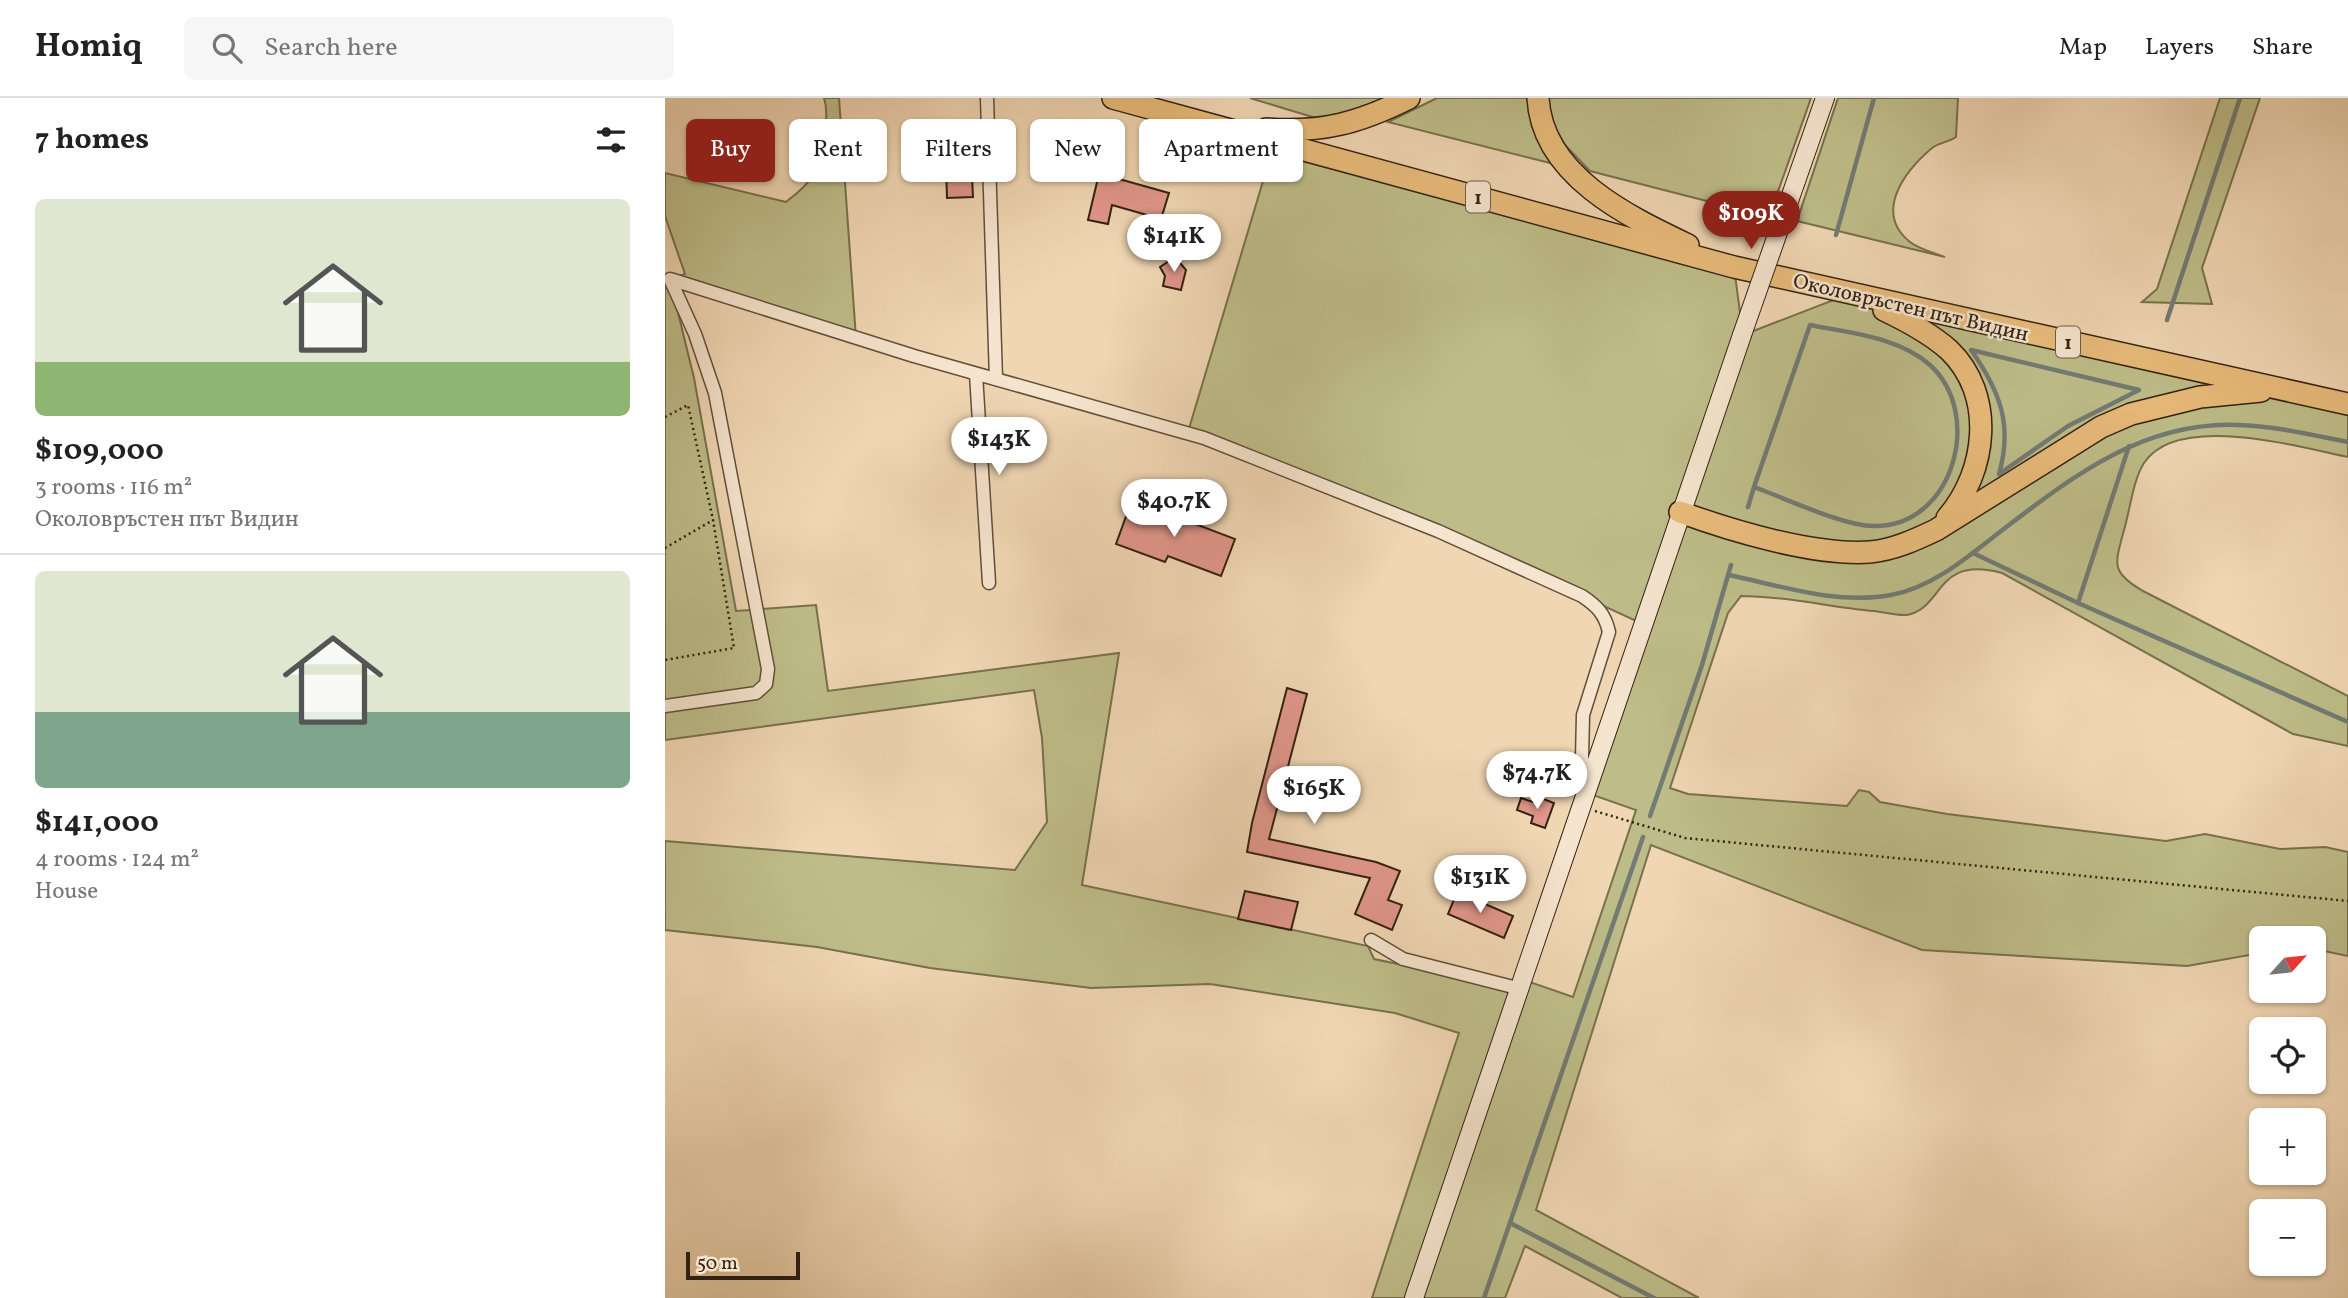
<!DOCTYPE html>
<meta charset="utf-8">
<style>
:root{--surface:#fff;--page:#f6f6f6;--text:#222;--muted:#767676;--line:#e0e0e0;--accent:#8f2418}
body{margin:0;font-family:Vollkorn,serif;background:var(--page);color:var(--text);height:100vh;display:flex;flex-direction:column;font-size:26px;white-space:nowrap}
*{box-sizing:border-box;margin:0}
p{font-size:23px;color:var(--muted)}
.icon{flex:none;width:38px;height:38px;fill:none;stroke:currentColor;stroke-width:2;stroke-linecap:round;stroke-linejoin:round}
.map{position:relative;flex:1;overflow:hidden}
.sheet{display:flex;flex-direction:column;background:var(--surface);width:665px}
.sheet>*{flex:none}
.guide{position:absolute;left:21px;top:21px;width:665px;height:63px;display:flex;gap:14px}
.needle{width:46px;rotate:63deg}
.fabs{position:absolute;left:1584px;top:828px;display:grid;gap:14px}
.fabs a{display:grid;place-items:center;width:77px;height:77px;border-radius:10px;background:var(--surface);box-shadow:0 2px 5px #0004;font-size:35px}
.scale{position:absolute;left:21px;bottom:18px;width:114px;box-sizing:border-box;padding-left:7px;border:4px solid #322212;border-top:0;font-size:19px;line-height:24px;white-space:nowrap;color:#322212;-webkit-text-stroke:5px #f5e4ce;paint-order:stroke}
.price{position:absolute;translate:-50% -60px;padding:0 16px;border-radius:24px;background:#fff;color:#222;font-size:23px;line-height:46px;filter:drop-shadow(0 2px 4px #0008)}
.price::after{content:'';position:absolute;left:50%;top:42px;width:21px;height:16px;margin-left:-10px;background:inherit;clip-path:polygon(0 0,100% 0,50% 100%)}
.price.current{background:var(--accent);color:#fff}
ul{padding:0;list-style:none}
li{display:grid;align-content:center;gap:14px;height:371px;padding:0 35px}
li+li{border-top:2px solid var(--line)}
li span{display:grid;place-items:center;height:217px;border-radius:10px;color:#555}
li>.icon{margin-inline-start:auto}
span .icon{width:126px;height:126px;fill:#fffc;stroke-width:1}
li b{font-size:30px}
h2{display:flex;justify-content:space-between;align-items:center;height:84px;padding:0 35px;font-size:30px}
.tag{padding:0 24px;border-radius:10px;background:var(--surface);box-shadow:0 2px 5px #0004;font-size:24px;line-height:63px}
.tag.current{background:var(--accent);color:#fff}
header{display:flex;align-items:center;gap:42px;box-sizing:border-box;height:98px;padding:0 35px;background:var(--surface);border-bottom:2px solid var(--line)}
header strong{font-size:33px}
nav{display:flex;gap:38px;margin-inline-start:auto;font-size:24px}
.search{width:490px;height:63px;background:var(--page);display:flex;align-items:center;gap:18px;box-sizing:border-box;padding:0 24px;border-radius:10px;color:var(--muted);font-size:26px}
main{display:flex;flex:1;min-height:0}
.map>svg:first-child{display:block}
.green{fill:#bebd89;stroke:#78704e;stroke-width:2}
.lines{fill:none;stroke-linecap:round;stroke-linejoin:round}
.stream{stroke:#727b74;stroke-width:4.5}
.building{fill:#e0968a;stroke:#322212;stroke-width:2}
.street-casing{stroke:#624f3a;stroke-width:15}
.secondary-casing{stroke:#322212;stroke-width:20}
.primary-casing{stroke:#322212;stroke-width:24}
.path{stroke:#322212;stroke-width:2.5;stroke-dasharray:2 3.5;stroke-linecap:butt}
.street{stroke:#f5e4ce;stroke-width:12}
.secondary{stroke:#f5e4ce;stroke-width:18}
.primary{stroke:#e8bb7a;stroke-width:21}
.secondary-bridge-casing{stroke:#322212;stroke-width:20;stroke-linecap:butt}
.secondary-bridge{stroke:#f5e4ce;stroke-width:18}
.labels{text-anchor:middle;stroke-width:5;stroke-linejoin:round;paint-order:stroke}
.shield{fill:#f5e4ce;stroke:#6c5c4a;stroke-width:2}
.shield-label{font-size:19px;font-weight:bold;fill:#322212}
.street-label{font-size:21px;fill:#322212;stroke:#f5e4ce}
</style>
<header>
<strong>Homiq</strong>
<div class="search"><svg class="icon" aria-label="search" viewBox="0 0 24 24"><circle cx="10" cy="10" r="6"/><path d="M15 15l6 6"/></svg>Search here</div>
<nav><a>Map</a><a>Layers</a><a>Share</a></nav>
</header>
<main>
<section class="sheet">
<h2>7 homes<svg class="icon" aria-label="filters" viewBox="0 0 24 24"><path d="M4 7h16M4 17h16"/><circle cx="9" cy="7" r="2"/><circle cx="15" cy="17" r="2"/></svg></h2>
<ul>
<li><span style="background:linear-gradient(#dfe7d0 75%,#8fb573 0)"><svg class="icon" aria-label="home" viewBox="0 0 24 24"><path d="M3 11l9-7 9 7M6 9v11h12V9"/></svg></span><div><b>$109,000</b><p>3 rooms · 116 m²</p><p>Околовръстен път Видин</p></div></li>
<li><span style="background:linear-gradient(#dfe7d0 65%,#7fa58c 0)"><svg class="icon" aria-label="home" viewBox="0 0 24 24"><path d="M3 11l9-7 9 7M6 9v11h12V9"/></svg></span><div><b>$141,000</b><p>4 rooms · 124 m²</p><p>House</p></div></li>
</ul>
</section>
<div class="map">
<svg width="1683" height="1200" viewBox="0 0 1683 1200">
<rect width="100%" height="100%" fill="#f0d6b3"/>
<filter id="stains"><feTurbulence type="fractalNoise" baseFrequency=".00286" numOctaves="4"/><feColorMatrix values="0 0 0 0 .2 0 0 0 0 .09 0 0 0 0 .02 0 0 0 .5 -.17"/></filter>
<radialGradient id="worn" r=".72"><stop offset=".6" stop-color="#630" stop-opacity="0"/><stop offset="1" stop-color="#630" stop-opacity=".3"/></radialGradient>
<g class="green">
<path d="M159 0H174L191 240 5 182 29 280 71 513 151 507 163 593 454 555 417 787 703 848 709 861 855 891 859 882 908 899 971 712 922 695 978 526 880 481 523 334 610 43 1069 169 1078 237 1184 196 1683 306V359C1634 349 1512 314 1479 365 1468 382 1465 412 1459 432 1450 466 1445 474 1478 493L1683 598V648L1628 636 1337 475C1269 457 1280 510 1242 517 1232 518 1219 514 1209 513 1164 509 1121 498 1076 498L1063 515 1005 690 1023 696 1182 708 1194 692 1204 694 1215 704 1282 716 1501 743 1540 736 1615 751 1660 749 1683 754V858L1649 851 1648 840H1596V855L1522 868 1257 852 986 747 871 1112 1034 1200H957L860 1148 840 1200H707L794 935 730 915 545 886 426 890 265 870 152 849 0 832V743L350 772 382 724 377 640 369 592 0 642V183L20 176 0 118V75L121 104C128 98 140 90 145 81 155 61 166 21 159 0Z"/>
<path d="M585 0H733L654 21Z"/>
<path d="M772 0H865L889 66 723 24Z"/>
<path d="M882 0H1146L1104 119 925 73 899 46 887 24Z"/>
<path d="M1173 0H1293L1291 39C1284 44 1273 45 1267 50 1240 73 1208 114 1245 144 1254 151 1269 155 1280 159L1132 123Z"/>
<path d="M1555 0H1595L1537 170 1547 206 1477 204 1492 191Z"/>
</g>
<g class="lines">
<g class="stream">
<path d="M1171 137 1209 0"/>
<path d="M1502 222 1575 0"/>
<path d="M1306 252 1474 292 1403 328 1334 376C1348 327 1335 293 1306 252Z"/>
<path d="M1083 409 1089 389 1145 227C1185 235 1234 239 1265 267 1319 316 1289 428 1210 428 1180 429 1120 400 1089 389"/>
<path d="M1308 455 1413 505 1683 624"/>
<path d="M1064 477C1116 488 1172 507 1226 497 1267 490 1304 458 1336 433 1407 379 1478 323 1573 327 1610 328 1647 337 1683 344"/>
<path d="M1413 505 1464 348"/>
<path d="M985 718 1037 567 1066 467"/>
<path d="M845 1125 989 1200"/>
<path d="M819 1200 978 739"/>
</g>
</g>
<g class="building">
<path d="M438 59 458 64 454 81 504 95 496 121 447 107 443 126 423 122Z"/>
<path d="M303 68V79H307L308 99 282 100 281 69Z"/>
<path d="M510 159 521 172 516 192 498 188 500 178 495 169Z"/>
<path d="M467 402 570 441 556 478 503 458 500 464 451 446Z"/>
<path d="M622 590 642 596 604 741 711 764 735 773 723 802 737 807 727 832 690 816 705 780 582 754 587 725Z"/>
<path d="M856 700 874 706 876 700 889 705 880 730 866 725 868 718 852 712Z"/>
<path d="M580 793 633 804 626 832 573 821Z"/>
<path d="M792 794 848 818 839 840 783 816Z"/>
</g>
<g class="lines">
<g class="street-casing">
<g id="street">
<path d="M322 0 331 281"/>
<path d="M311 276 324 485"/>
<path d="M0 608 91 595 101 586 103 571 50 295 30 236 5 181 249 258 539 340 773 433 917 498C932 508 940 516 944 534L918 617 917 660 921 691"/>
<path d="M706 842 738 861 856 891"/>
</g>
</g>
<g class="secondary-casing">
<g id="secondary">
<path d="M1131 83 1160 0"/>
<path d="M749 1200 1077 237"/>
</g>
</g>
<g class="primary-casing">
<g id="primary">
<path d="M448 0 1069 169 1683 306"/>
<path d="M873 0C877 77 962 118 1023 147"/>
<path d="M601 31C657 35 694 25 744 0"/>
<path d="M1219 212C1240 222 1266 236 1284 252 1331 297 1322 374 1282 420"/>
<path d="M1015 414C1067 433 1150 458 1205 454 1228 452 1250 442 1271 432L1436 329 1466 316 1535 299 1596 293"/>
</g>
</g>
<g class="path">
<path d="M0 319 23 307 48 422 69 550 0 562"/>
<path d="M0 450 48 422"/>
<path d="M930 713 1020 740 1683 803"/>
</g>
<use href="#street" class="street"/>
<use href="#secondary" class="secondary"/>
<use href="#primary" class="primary"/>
<g class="secondary-bridge-casing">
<path id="secondary-bridge" d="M1077 237 1131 83"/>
</g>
<use href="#secondary-bridge" class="secondary-bridge"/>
</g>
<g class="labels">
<g class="shield">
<rect x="801" y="83.5" width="24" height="31" rx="5"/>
<rect x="1391" y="228.5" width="24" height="31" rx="5"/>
</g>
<g class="shield-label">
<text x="813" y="106">1</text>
<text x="1403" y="251">1</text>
</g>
<g class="street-label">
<text transform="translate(1246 209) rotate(13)" y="7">Околовръстен път Видин</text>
</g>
</g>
<rect width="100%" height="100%" filter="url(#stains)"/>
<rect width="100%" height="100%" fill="url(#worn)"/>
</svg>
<div class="fabs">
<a><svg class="needle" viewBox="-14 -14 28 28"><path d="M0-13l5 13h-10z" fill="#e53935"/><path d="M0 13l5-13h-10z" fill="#767676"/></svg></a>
<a><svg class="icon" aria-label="locate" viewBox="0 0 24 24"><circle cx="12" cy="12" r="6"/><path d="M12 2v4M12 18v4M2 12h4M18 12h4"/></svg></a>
<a>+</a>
<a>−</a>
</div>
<div class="scale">50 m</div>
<b class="price current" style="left:1086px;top:153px">$109K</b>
<b class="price" style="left:509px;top:176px">$141K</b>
<b class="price" style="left:334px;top:379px">$143K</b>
<b class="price" style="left:509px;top:441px">$40.7K</b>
<b class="price" style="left:872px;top:713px">$74.7K</b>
<b class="price" style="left:649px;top:728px">$165K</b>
<b class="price" style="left:815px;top:817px">$131K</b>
<div class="guide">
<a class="tag current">Buy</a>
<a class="tag">Rent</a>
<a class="tag">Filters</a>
<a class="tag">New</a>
<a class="tag">Apartment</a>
</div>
</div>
</main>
